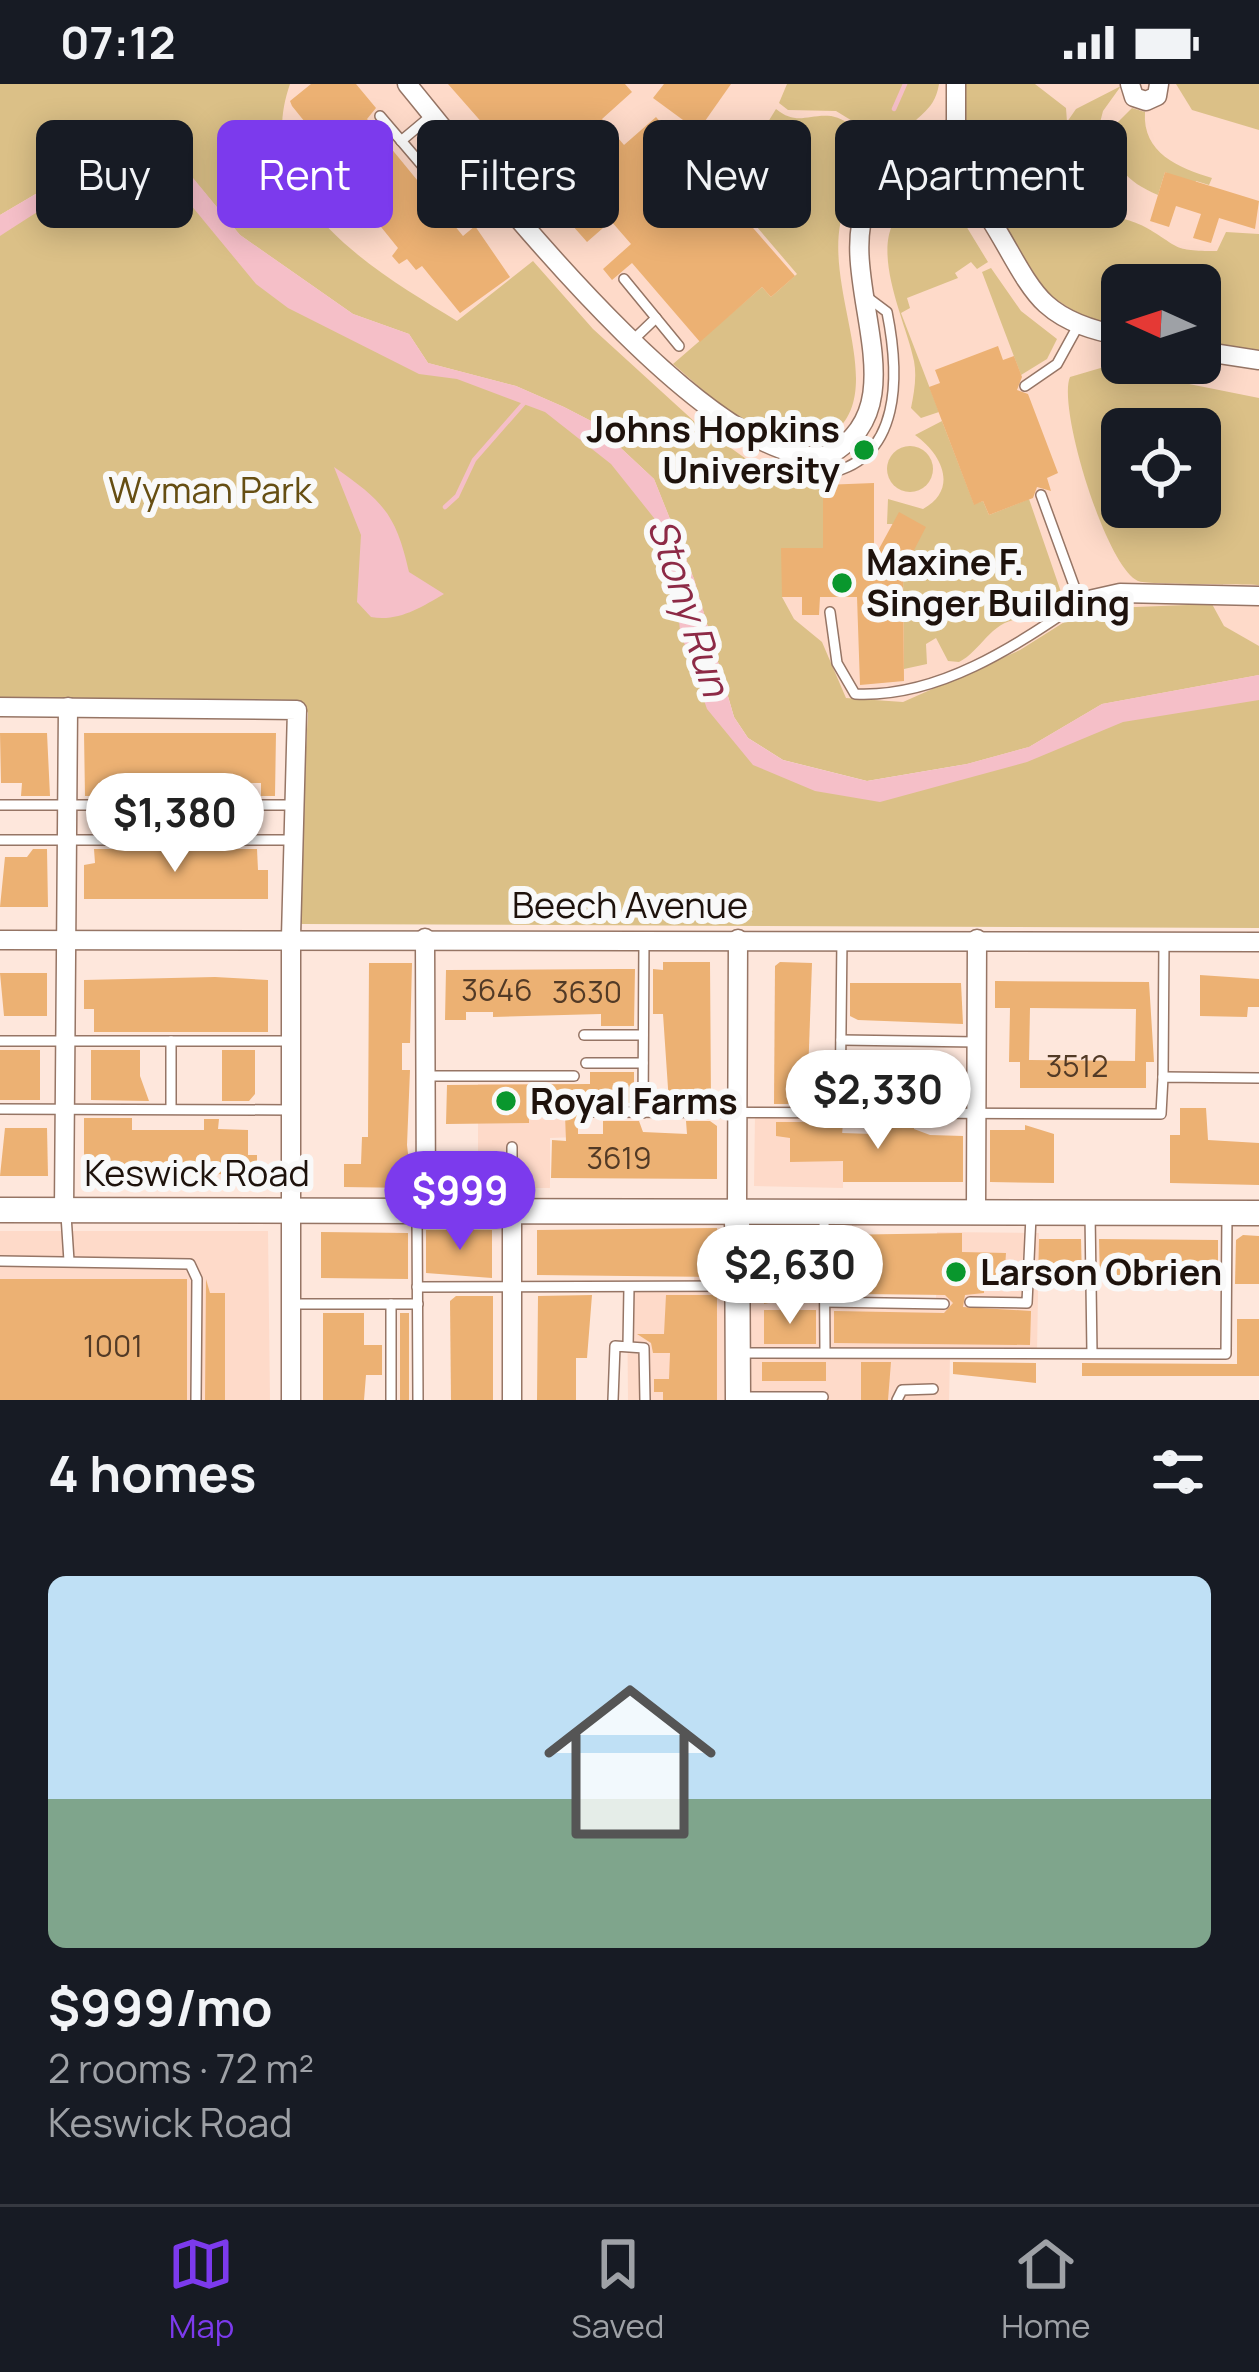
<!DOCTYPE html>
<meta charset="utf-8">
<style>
:root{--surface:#171b24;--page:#20242c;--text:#f1f3f6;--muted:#9ea1a6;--line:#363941;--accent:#7c3aed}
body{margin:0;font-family:Manrope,sans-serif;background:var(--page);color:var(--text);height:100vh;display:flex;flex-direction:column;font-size:45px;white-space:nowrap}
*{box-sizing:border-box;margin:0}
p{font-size:39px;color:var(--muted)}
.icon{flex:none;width:66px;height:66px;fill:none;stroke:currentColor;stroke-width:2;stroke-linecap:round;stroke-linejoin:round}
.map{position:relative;height:1316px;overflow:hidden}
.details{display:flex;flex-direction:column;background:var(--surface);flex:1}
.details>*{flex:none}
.hud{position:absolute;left:36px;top:36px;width:1188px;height:108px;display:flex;gap:24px}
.needle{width:78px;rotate:273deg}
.buttons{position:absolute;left:1101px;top:180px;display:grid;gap:24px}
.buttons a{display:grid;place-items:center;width:120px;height:120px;border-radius:18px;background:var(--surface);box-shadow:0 6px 30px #0003;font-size:60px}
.price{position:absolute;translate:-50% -102px;padding:0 27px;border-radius:42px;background:#fff;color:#222;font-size:39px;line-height:78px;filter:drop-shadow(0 3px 6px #0008)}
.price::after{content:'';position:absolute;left:50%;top:72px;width:36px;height:27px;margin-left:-18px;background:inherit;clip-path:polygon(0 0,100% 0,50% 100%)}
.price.active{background:var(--accent);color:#fff}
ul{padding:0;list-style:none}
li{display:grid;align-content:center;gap:24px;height:636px;padding:0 48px}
li span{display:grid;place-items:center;height:372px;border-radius:18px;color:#555}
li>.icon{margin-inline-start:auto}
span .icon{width:216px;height:216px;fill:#fffc;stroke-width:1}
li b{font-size:51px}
h2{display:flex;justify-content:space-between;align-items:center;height:144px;padding:0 48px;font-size:51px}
.tag{padding:0 42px;border-radius:18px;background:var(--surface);box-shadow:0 6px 30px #0003;font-size:42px;line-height:108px}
.tag.active{background:var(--accent);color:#fff}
.status{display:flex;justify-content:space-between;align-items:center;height:84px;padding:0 60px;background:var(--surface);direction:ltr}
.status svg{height:33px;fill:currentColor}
.tabs{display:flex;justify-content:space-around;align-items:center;height:168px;border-top:3px solid var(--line);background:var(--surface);font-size:33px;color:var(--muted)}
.tabs a{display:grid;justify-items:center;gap:6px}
.tabs .active{color:var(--accent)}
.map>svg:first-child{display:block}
.built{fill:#fedac9;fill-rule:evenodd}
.green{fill:#dbc087;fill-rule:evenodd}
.water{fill:#f5bfc8}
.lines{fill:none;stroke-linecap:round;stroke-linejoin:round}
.stream{stroke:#f5bfc8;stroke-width:4.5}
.building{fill:#ecb173;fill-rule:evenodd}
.service-casing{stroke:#967565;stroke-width:12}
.minor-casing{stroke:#967565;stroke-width:21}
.tertiary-casing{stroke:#967565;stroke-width:27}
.service{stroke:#fff;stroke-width:9}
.minor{stroke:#fff;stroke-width:18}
.tertiary{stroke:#fff;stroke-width:24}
.poi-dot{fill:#09972d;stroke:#f9f9f9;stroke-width:4.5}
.labels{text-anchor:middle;stroke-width:12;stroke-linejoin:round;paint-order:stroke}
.number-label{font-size:30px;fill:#523a26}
.poi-label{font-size:36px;font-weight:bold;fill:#1e120c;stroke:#f9f9f9;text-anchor:start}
.park-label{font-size:36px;fill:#664e12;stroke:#f9f9f9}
.street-label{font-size:36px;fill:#1e120c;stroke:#f9f9f9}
.water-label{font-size:39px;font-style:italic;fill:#8d2a46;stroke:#f9f9f9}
</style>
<div class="status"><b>07:12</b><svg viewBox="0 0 49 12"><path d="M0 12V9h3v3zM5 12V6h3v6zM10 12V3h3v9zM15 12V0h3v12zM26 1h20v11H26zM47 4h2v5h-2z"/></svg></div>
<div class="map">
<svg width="1259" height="1316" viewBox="0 0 1259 1316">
<rect width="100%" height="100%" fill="#fee7dc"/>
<g class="built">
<path d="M0 0H1259V602L971 687 0 144ZM1122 201H1200V279H1122ZM1122 345H1200V423H1122Z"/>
<path d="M478 1000H578L577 1053 550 1054V1104H478Z"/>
<path d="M755 1029 843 1030V1104L754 1102Z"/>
<path d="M695 1144 828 1146 827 1219H936L937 1148 1039 1149 1037 1270 950 1271 949 1316H628L627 1203H694Z"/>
<path d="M0 1147H268L270 1316H0Z"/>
</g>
<g class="green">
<path d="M0 0H290C249 116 377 188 457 237L533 177 593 245 696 339 784 402 823 401V464H782V513L794 535 822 558 846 614 903 618 1020 566 1085 525 1212 520 1224 542 1259 562V591L1102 620 1029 663 967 680 867 697 783 676 748 654 734 633 694 495 654 395 593 338 564 323 516 302 428 279 409 250 353 230 240 151 169 66 119 61 0 131Z"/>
<path d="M787 0H939C934 31 913 30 905 53L872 49 836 27 788 26 779 19Z"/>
<path d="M966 0H1035L1066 24 1067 38 1076 25 1121 2 1103 27 1092 70 1110 102 1104 120C1117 138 1127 133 1145 143 1181 163 1170 167 1217 167L1226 148 1259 150V267L1200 258V201H1122V245L1077 229 1048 210 963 83Z"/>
<path d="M1176 0H1259V46L1192 26Z"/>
<path d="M1132 24 1145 28C1142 69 1179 84 1212 94L1209 101 1196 97 1194 102 1165 88 1158 111C1127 98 1110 80 1110 46Z"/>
<path d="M776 25C797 42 807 30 831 32 846 34 882 61 910 67 885 79 862 86 848 116 811 191 896 305 830 352 782 387 708 309 673 280L762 203 771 213 797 190 716 95 760 51Z"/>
<path d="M166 79 236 156 405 271 546 322 654 415 712 612 753 668 865 709 971 687 1081 642 1259 602V844L302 840 296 835 308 629 300 616 0 615V144L98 80Z"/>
<path d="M923 115 963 137 988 178 977 185 971 178 955 189 958 194 907 214 910 224 901 229 939 328 921 334 911 324C914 309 917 293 914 277 905 231 854 138 923 115Z"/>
<path d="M991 184 1021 227 1057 255 1047 275 1021 291 982 188Z"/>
<path d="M1104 283 1259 314V501C1242 500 1146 501 1138 497 1106 483 1057 323 1070 293ZM1122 345H1200V423H1122Z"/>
<path d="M942 337 974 420 983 417 989 431 1029 415 1061 508 1036 537C994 526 985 565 959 578L948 577 936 554 926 560 927 580 904 585 903 484H912L893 440H887L888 415 923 425C959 405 942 370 915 351Z"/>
<circle cx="910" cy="385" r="23"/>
</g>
<g class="water">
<path d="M119 61 170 66 240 151 353 230 409 250 428 279 516 302 564 323 593 338 654 395 694 495 734 633 748 654 783 676 867 697 967 680 1029 663 1102 620 1259 591V616L1123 638 1027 678 880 718 815 707 753 681 707 625 680 547 676 505 654 434 611 380 545 328 457 295 419 290 288 224 256 200 162 86C110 79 43 124 0 152V131Z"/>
<path d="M334 383C383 417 396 430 409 488L444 510C420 524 398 538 371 533L357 518 361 451Z"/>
</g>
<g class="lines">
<g class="stream">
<path d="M894 25 905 0"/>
<path d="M445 423 457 412 474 376 524 319"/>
</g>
</g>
<g class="building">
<path d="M311 0H356L376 24 367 35 463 152 475 142 510 193 460 229 422 182 416 186 407 175 399 180 392 172 398 164 344 97 334 100 327 92 333 84 325 74 330 69 292 22 290 17Z"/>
<path d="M448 0H625L632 8 602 35 624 61 656 33 795 192 771 213 762 203 700 258 632 179 612 196 603 185 631 160 611 137 587 158Z"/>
<path d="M664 0H731L698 47 653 14Z"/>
<path d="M1165 88 1259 117 1255 145 1219 134 1211 159 1193 154 1201 130 1176 122 1169 143 1150 137Z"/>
<path d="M998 262 1003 276 1014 272 1022 293 1017 306 1028 310 1058 389 1047 394 1051 407 1037 403 1033 414 989 431 983 417 974 421 929 303 940 299 935 286Z"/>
<path d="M874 399V474L899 428 926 443 912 470V484H903L904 597 860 601 857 513H820L819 531H802V513H782L781 464H823V401Z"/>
<path d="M0 649H47L50 712H21L22 699H1Z"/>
<path d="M84 649H276L275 712H261V699L168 698 98 699V712H85Z"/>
<path d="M33 765H47L48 823H0L5 773H27Z"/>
<path d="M94 765H257L258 786H268V815H84V781L95 779Z"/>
<path d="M663 878H710L711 1019H669L663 930H653V885L663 886Z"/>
<path d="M780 878 812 879 807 1020H774L775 882Z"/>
<path d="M369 879H412L410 959H402V986H410L407 1061 412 1104 344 1103V1080H361L362 1053H368Z"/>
<path d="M621 885H635L634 942H601V930L493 933V928H466V936H445L446 886Z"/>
<path d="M0 889H47V932H4Z"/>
<path d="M1200 891 1259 895V923H1248L1247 933 1200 932Z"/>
<path d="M215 893 268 896V948H94V925H84V896Z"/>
<path d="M995 897 1149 898 1154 978H1146V1004H1020V978H1009L1010 924H995ZM1030 924 1136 925 1135 977 1029 976Z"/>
<path d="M850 899H961L963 940 858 936 850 932Z"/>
<rect x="0" y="966" width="40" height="50"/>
<path d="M91 966H140V992L149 1017 91 1016Z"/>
<path d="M222 966H255V1010L249 1017H222Z"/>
<path d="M590 988H634V1019H578V1050H603V1037H639L643 1048 687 1050 686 1037H710L717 1042V1095L551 1094 552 1056 566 1057 565 1031H529V1039L446 1040 447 1001 590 1000Z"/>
<path d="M1180 1024H1206L1208 1056 1259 1059V1101L1170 1099V1051H1180Z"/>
<path d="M84 1034H132V1046H204V1035H219L218 1045 248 1046V1071H257V1084H248V1090L84 1091Z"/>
<path d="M776 1038H843L842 1049 874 1050 884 1049V1038H914V1045L930 1051 963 1052V1098H843V1077L790 1078V1054L776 1052Z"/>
<path d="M1025 1041 1054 1050V1099L990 1098V1046H1025Z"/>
<path d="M5 1044H47L48 1092H0Z"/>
<path d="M717 1144V1193L537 1191V1146Z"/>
<path d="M426 1146H492V1194L426 1189Z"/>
<path d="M763 1147H815L816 1209 764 1220Z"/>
<path d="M321 1148 408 1149V1195L321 1194Z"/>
<path d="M962 1149V1168L1006 1169 1004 1198H984V1209L965 1211 963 1223 1031 1227 1030 1261 834 1259V1227L944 1229 953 1219 945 1211 863 1210 862 1199 834 1202 833 1151Z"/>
<path d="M1243 1151 1259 1152V1200H1235L1236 1156Z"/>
<path d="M1039 1155H1081L1082 1196 1038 1195Z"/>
<path d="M1099 1155 1218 1156V1198L1131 1191H1105L1100 1197Z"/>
<rect x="0" y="1195" width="187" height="121"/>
<path d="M206 1195 210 1209H225V1316H205Z"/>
<path d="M592 1211 587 1274H576V1316H537L538 1212Z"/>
<path d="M666 1211H717V1316H663V1308H654V1295H669L670 1269H653L651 1259 637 1250H664Z"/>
<path d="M456 1212H493V1316H451L450 1217Z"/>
<rect x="764" y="1226" width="52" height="34"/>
<path d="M323 1229H364V1261H382V1291H366L364 1316H323Z"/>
<rect x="400" y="1229" width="9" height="87"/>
<path d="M1237 1235H1259V1292H1082V1279L1237 1280Z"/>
<rect x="762" y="1278" width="64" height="19"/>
<path d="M861 1278H891L888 1316H861Z"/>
<path d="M953 1278 1036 1279V1299L953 1290Z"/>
</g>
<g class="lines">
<g class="service-casing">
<g id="service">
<path d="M380 32 450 114 462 113 485 94"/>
<path d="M401 57 432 31"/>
<path d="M624 195 679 262"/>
<path d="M632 257 656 234"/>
<path d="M1025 302 1057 280 1079 240"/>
<path d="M803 372 823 390C904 378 899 288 887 228L867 213"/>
<path d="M830 528 837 579 855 610C938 614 1014 563 1080 518L1041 411"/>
<path d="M0 721H294"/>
<path d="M0 756H293"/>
<path d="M584 951H643"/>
<path d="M841 956 977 958"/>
<path d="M0 957H291"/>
<path d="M586 979H643"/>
<path d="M426 992H574"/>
<path d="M1163 993 1164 858"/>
<path d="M0 1025 291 1026"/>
<path d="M171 1025V957"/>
<path d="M586 1028 1161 1030 1163 993 1259 994"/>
<path d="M643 1029 644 855"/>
<path d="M840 1030 842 855"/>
<path d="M512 1127V1063"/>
<path d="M417 1129 418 1316"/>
<path d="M1090 1129 1092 1269"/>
<path d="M824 1130 825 1268"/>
<path d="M66 1131 69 1177"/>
<path d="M0 1177 190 1180 197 1195 196 1316"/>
<path d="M417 1203 737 1202"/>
<path d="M825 1218 944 1220"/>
<path d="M970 1218 1027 1219 1031 1132"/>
<path d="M291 1220H418"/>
<path d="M391 1220V1316"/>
<path d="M628 1262 629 1203"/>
<path d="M743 1269 1226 1270 1227 1129"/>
<path d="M738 1313H823"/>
<path d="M613 1316 615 1262 644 1264 645 1316"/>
<path d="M897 1316 902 1306 933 1305"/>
</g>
</g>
<g class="minor-casing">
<g id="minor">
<path d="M407 0C478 86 713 393 829 371 923 321 834 196 867 120 875 104 891 90 909 87 982 71 1004 182 1046 220 1067 239 1095 247 1122 252"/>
<path d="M1130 0 1134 13 1146 17 1157 12 1159 0"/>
<path d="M940 87 956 37V0"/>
<path d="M1200 267 1259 276"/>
<path d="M1080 518 1120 509 1259 512"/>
<path d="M0 623 297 626 291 853V1316"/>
<path d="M425 854 426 1126"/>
<path d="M0 856 1259 858"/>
<path d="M737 1124 738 855"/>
<path d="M64 1126 68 623"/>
<path d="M976 1126 977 855"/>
<path d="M512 1316V1127"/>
</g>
</g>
<g class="tertiary-casing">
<g id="tertiary">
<path d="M737 1124 738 1316"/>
<path d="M0 1126 1259 1129"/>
</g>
</g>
<use href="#service" class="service"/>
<use href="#minor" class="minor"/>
<use href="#tertiary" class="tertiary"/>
</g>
<g class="poi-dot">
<circle cx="864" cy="366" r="12"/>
<circle cx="842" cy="499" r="12"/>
<circle cx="506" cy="1017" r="12"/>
<circle cx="956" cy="1188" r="12"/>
</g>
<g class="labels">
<g class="number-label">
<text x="497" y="917">3646</text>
<text x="587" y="919">3630</text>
<text x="1077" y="993">3512</text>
<text x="619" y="1085">3619</text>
<text x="113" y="1273">1001</text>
</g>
<g class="poi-label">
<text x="840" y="358" text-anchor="end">Johns Hopkins<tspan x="840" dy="41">University</tspan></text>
<text x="866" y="491">Maxine F.<tspan x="866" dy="41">Singer Building</tspan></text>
<text x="530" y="1030">Royal Farms</text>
<text x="980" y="1201">Larson Obrien</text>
</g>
<g class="park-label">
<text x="210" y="419">Wyman Park</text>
</g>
<g class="street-label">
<text x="630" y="834">Beech Avenue</text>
<text x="197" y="1102">Keswick Road</text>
</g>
<g class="water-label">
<text transform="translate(689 523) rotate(72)" y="14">Stony Run</text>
</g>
</g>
</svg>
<div class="buttons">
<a><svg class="needle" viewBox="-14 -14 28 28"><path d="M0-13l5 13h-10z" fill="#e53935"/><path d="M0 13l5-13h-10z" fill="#9ea1a6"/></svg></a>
<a><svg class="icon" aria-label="locate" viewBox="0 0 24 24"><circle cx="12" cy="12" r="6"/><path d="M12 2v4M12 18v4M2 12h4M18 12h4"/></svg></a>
</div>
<b class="price" style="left:175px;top:791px">$1,380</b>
<b class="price" style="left:878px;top:1068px">$2,330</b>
<b class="price active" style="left:460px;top:1169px">$999</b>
<b class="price" style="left:790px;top:1243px">$2,630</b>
<div class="hud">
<a class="tag">Buy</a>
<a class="tag active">Rent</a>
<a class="tag">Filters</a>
<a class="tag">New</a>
<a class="tag">Apartment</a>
</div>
</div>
<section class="details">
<h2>4 homes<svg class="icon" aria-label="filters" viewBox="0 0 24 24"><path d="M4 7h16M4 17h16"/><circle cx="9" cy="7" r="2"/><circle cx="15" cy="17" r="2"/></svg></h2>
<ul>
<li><span style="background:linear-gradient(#bfe0f5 60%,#7fa58c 0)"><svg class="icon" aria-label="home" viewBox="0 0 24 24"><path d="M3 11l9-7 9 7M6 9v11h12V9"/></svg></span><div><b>$999/mo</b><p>2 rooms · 72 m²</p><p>Keswick Road</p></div></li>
</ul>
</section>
<nav class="tabs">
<a class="active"><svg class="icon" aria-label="map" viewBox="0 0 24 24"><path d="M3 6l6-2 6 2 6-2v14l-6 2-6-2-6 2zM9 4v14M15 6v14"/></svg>Map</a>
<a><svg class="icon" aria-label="saved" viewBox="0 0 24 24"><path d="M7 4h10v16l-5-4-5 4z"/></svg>Saved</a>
<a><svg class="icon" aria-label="home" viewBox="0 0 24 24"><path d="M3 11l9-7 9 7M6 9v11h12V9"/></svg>Home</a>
</nav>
